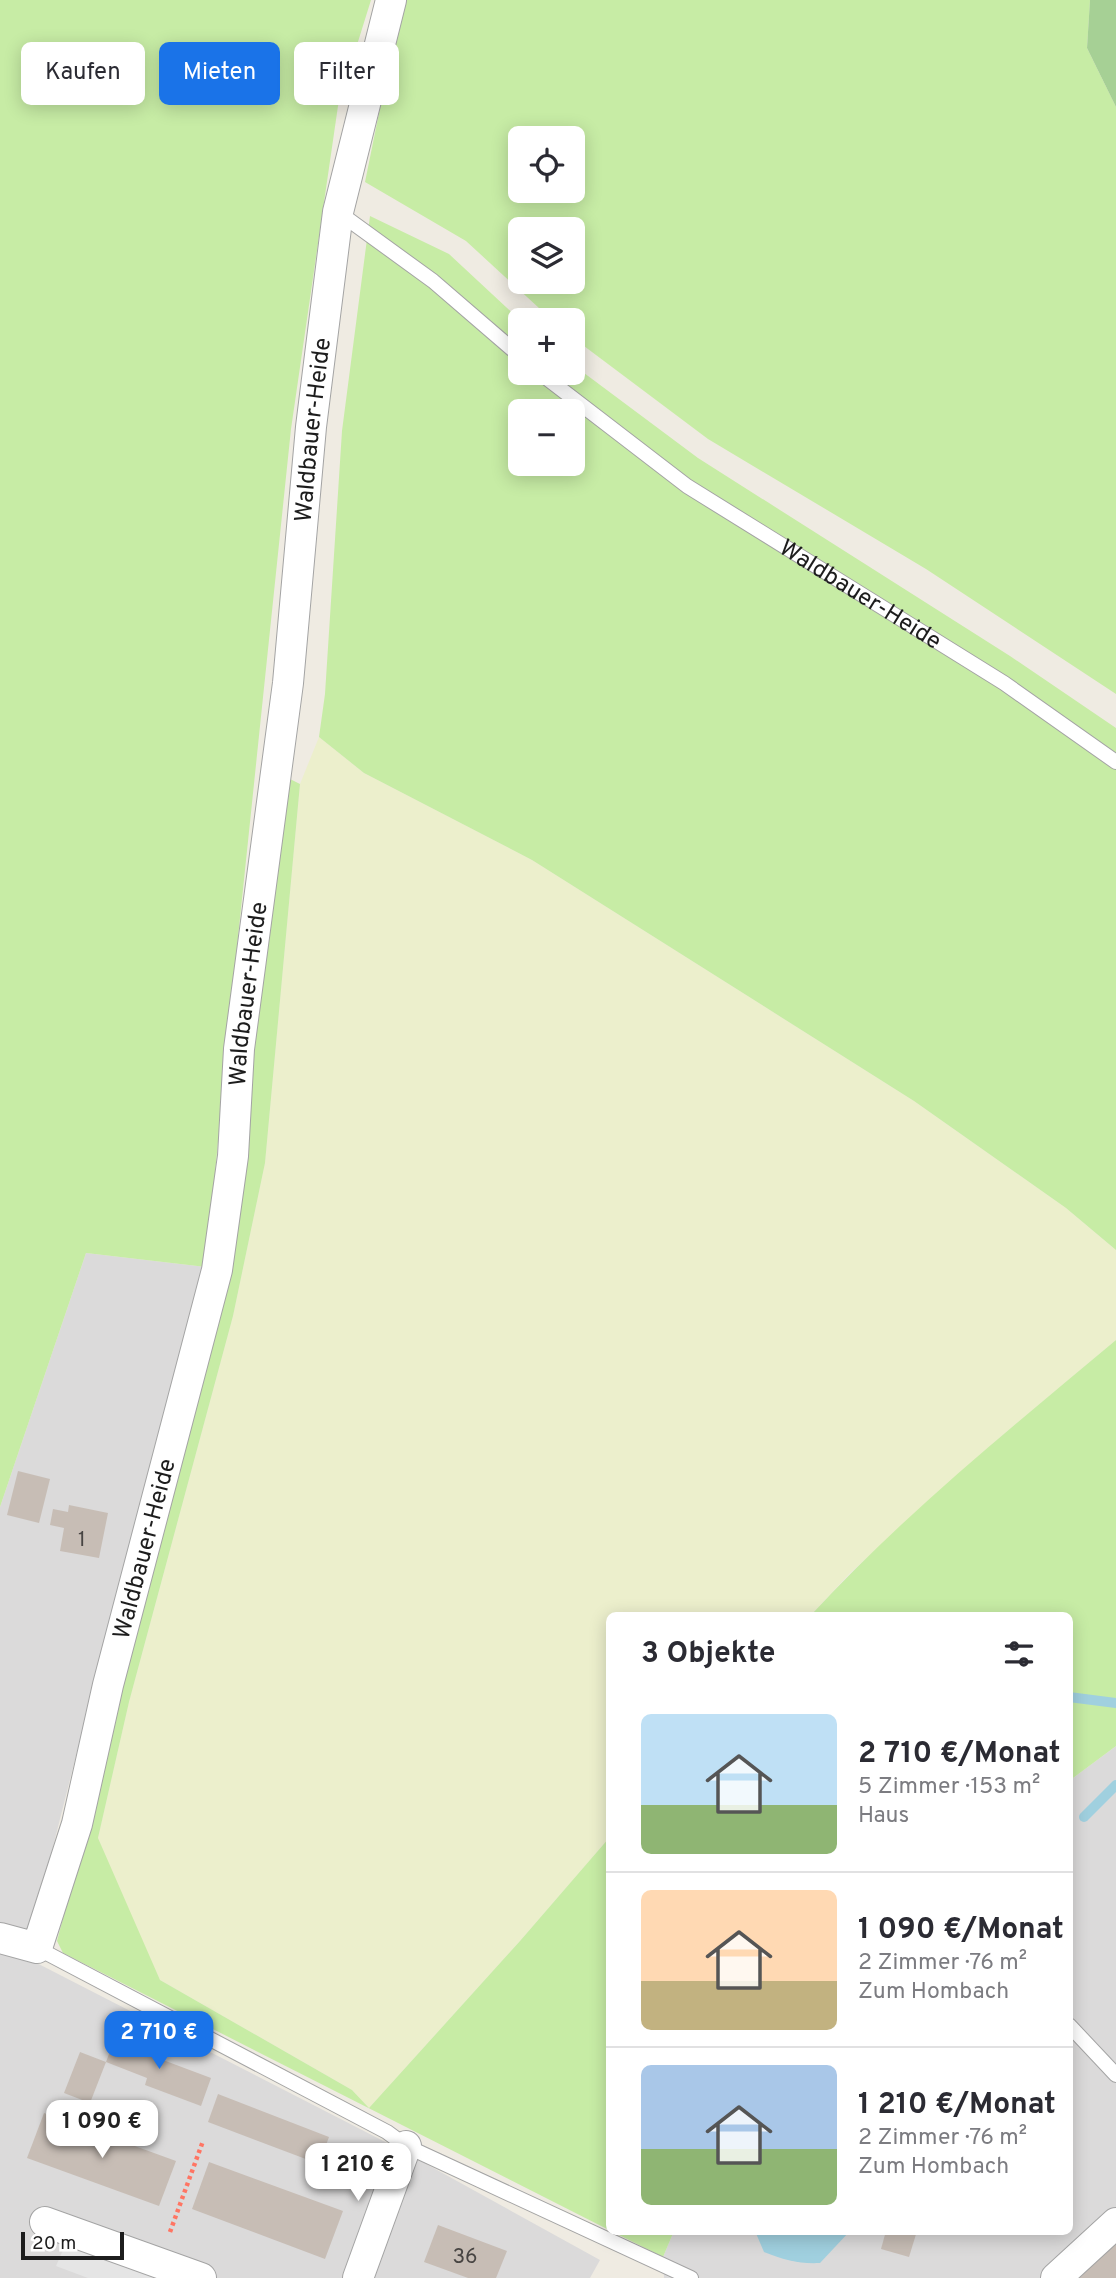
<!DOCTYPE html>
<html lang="de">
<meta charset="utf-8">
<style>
:root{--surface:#fff;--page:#f7f7f7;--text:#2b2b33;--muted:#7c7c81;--line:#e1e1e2;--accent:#1a73e8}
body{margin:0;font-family:Overpass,sans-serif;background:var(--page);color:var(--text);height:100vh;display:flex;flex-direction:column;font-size:26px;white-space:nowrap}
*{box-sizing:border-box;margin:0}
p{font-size:23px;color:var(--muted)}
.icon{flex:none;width:38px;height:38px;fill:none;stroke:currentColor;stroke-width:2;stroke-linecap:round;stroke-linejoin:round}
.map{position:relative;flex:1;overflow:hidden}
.sheet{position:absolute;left:606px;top:1612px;width:467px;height:623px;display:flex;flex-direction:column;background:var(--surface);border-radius:10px;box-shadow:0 4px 18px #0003}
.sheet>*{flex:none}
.guide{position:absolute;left:21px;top:42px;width:480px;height:63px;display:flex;gap:14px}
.buttons{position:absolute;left:508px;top:126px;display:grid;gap:14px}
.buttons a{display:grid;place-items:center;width:77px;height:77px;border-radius:10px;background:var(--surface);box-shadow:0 4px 18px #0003;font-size:35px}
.scale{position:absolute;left:21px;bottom:18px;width:103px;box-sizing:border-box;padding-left:7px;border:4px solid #1d1d1d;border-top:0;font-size:19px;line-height:24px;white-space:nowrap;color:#1d1d1d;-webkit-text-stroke:5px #fff;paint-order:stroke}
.price{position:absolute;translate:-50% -60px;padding:0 16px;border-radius:14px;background:#fff;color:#222;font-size:23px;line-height:46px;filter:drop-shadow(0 2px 4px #0008)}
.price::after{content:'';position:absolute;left:50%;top:42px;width:21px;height:16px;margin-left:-10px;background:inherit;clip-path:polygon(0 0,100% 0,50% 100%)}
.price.current{background:var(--accent);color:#fff}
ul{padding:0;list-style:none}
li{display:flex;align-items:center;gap:21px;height:175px;padding:0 35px}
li+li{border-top:2px solid var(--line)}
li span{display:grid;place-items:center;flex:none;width:196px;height:140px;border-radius:10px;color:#555}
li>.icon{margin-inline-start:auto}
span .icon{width:84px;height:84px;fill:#fffc;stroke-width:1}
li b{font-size:30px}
h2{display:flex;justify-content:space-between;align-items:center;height:84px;padding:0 35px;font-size:30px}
.pill{padding:0 24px;border-radius:10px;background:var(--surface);box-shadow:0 4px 18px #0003;font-size:24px;line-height:63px}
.pill.current{background:var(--accent);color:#fff}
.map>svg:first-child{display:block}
.residential{fill:#dbdada}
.farmland{fill:#ecefcc}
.grass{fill:#c7eca5;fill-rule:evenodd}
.forest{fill:#a6d095}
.parking{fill:#e5e5e5}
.water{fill:#a0d0df}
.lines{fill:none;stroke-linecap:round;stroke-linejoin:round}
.stream{stroke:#a0d0df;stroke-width:10}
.building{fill:#c7bdb5}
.lane-casing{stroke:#a4a4a4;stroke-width:16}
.street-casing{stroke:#a4a4a4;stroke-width:32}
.path{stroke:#ff7563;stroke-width:4.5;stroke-dasharray:3.5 3.5;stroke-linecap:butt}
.lane{stroke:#fff;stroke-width:14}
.street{stroke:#fff;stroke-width:30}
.labels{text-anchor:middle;stroke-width:5;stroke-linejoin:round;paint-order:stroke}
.number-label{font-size:21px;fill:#484543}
.street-label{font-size:24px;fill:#1d1d1d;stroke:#fff}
</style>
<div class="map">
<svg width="1116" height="2278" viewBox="0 0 1116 2278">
<rect width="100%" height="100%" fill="#efebe2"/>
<g class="residential">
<path d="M86 1253 206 1267 190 1315 151 1460 25 1957 399 2149 600 2260 590 2278H0V1507Z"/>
<path d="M1116 1746V2278H664L663 2257 674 2231H1069V1781Z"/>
</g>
<path class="farmland" d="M319 737 364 773 532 860 914 1101 1066 1208 1116 1250V1340L998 1439 850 1573 811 1615H609V1838L520 1941 369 2108 352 2090 160 1980 127 1911 98 1838 129 1702 233 1316 265 1163 300 784Z"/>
<g class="grass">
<path d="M0 0H371L338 106 291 429 233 985 206 1267 86 1253 0 1507Z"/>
<path d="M402 0H1090L1087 48 1116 107V694L926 569 708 439 572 337V320H552L466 241 365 182ZM520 138H572V191H520ZM520 229H572V282H520Z"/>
<path d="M370 216 449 254 520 320V373H572V364L698 458 1010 656 1116 728V1250L1066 1208 914 1101 532 860 364 773 319 737 325 694 342 431ZM520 411H572V464H520Z"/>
<path d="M288 778 300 784 265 1163 233 1316 129 1702 98 1838 160 1980 352 2090 369 2108 520 1941 609 1838V2230L63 1953 57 1941 85 1835 248 1067Z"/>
<path d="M1116 1340V1746L1069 1781V1615H811C903 1515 1011 1428 1116 1340Z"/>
<path d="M611 2231H674L663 2257Z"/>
</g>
<path class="forest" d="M1090 0H1116V107L1087 48Z"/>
<path class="parking" d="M66 2243 157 2278H88L56 2266Z"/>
<path class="water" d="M755 2231H850L820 2263C799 2264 784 2260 764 2252Z"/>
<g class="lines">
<g class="stream">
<path d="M1069 1697 1116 1703"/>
<path d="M1084 1817 1116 1785"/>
</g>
</g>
<g class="building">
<path d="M18 1471 50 1479 39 1523 7 1515Z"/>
<path d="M69 1505 108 1513 99 1558 60 1551 64 1528 50 1525 53 1509 68 1512Z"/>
<path d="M116 2035 158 2051 155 2057 211 2078 201 2106 145 2085 147 2078 106 2062Z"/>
<path d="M80 2052 106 2062 90 2103 64 2093Z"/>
<path d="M218 2094 329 2137 319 2164 208 2122Z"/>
<path d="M44 2113 176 2161 159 2206 27 2158Z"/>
<path d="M209 2162 343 2211 325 2259 192 2209Z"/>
<path d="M438 2225 507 2251 496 2278H468L424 2262Z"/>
<path d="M886 2231H917L909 2257 881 2249Z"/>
<path d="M1116 2239V2278H1071Z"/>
</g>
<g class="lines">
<g class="lane-casing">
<g id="lane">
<path d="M338 212 433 281 520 356"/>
<path id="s1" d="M540 373 687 486 1004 683 1116 762"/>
<path d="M37 1948 387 2132 406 2146 691 2278"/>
<path d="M1069 2025 1116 2075"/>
</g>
</g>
<g class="street-casing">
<g id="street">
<path id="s2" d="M0 1938 37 1948 77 1824 108 1685 217 1270 233 1156 239 1049 288 683 311 427 338 212 391 0"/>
<path d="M45 2222 201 2278"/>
<path d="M358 2278 406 2146"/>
<path d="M1056 2278 1116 2223"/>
</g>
</g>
<path class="path" d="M170 2232 203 2141"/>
<use href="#lane" class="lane"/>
<use href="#street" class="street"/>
</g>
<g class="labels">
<g class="number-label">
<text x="82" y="1546">1</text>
<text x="465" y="2263">36</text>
</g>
<g class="street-label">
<text dy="8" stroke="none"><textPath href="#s2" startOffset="1586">Waldbauer-Heide</textPath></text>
<text dy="8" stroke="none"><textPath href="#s1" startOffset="390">Waldbauer-Heide</textPath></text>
<text dy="8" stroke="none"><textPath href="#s2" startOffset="1018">Waldbauer-Heide</textPath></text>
<text dy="8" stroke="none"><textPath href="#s2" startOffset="452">Waldbauer-Heide</textPath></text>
</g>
</g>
</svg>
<div class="buttons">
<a><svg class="icon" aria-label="locate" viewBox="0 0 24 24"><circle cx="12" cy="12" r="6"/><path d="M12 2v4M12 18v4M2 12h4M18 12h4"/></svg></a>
<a><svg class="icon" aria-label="layers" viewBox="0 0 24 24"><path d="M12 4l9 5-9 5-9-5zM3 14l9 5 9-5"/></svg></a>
<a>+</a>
<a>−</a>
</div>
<div class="scale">20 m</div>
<b class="price current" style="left:159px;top:2071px">2 710 €</b>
<b class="price" style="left:102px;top:2160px">1 090 €</b>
<b class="price" style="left:358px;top:2203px">1 210 €</b>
<div class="guide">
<a class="pill">Kaufen</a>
<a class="pill current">Mieten</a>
<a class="pill">Filter</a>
</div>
<section class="sheet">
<h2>3 Objekte<svg class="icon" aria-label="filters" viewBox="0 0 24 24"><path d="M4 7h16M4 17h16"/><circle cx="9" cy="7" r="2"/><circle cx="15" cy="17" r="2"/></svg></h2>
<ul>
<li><span style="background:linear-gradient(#bfe0f5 65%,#8fb573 0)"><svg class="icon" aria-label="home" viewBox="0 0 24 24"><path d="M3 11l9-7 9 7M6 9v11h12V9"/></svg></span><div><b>2 710 €/Monat</b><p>5 Zimmer · 153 m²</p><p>Haus</p></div></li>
<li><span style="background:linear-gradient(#ffd9b3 65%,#c2b280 0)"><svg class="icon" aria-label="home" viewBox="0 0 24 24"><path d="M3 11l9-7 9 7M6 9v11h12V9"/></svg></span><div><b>1 090 €/Monat</b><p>2 Zimmer · 76 m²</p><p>Zum Hombach</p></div></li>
<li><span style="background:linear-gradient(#a9c7e8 60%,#8fb573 0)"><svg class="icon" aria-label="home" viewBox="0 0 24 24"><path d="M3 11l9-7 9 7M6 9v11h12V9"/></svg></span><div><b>1 210 €/Monat</b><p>2 Zimmer · 76 m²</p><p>Zum Hombach</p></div></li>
</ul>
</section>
</div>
